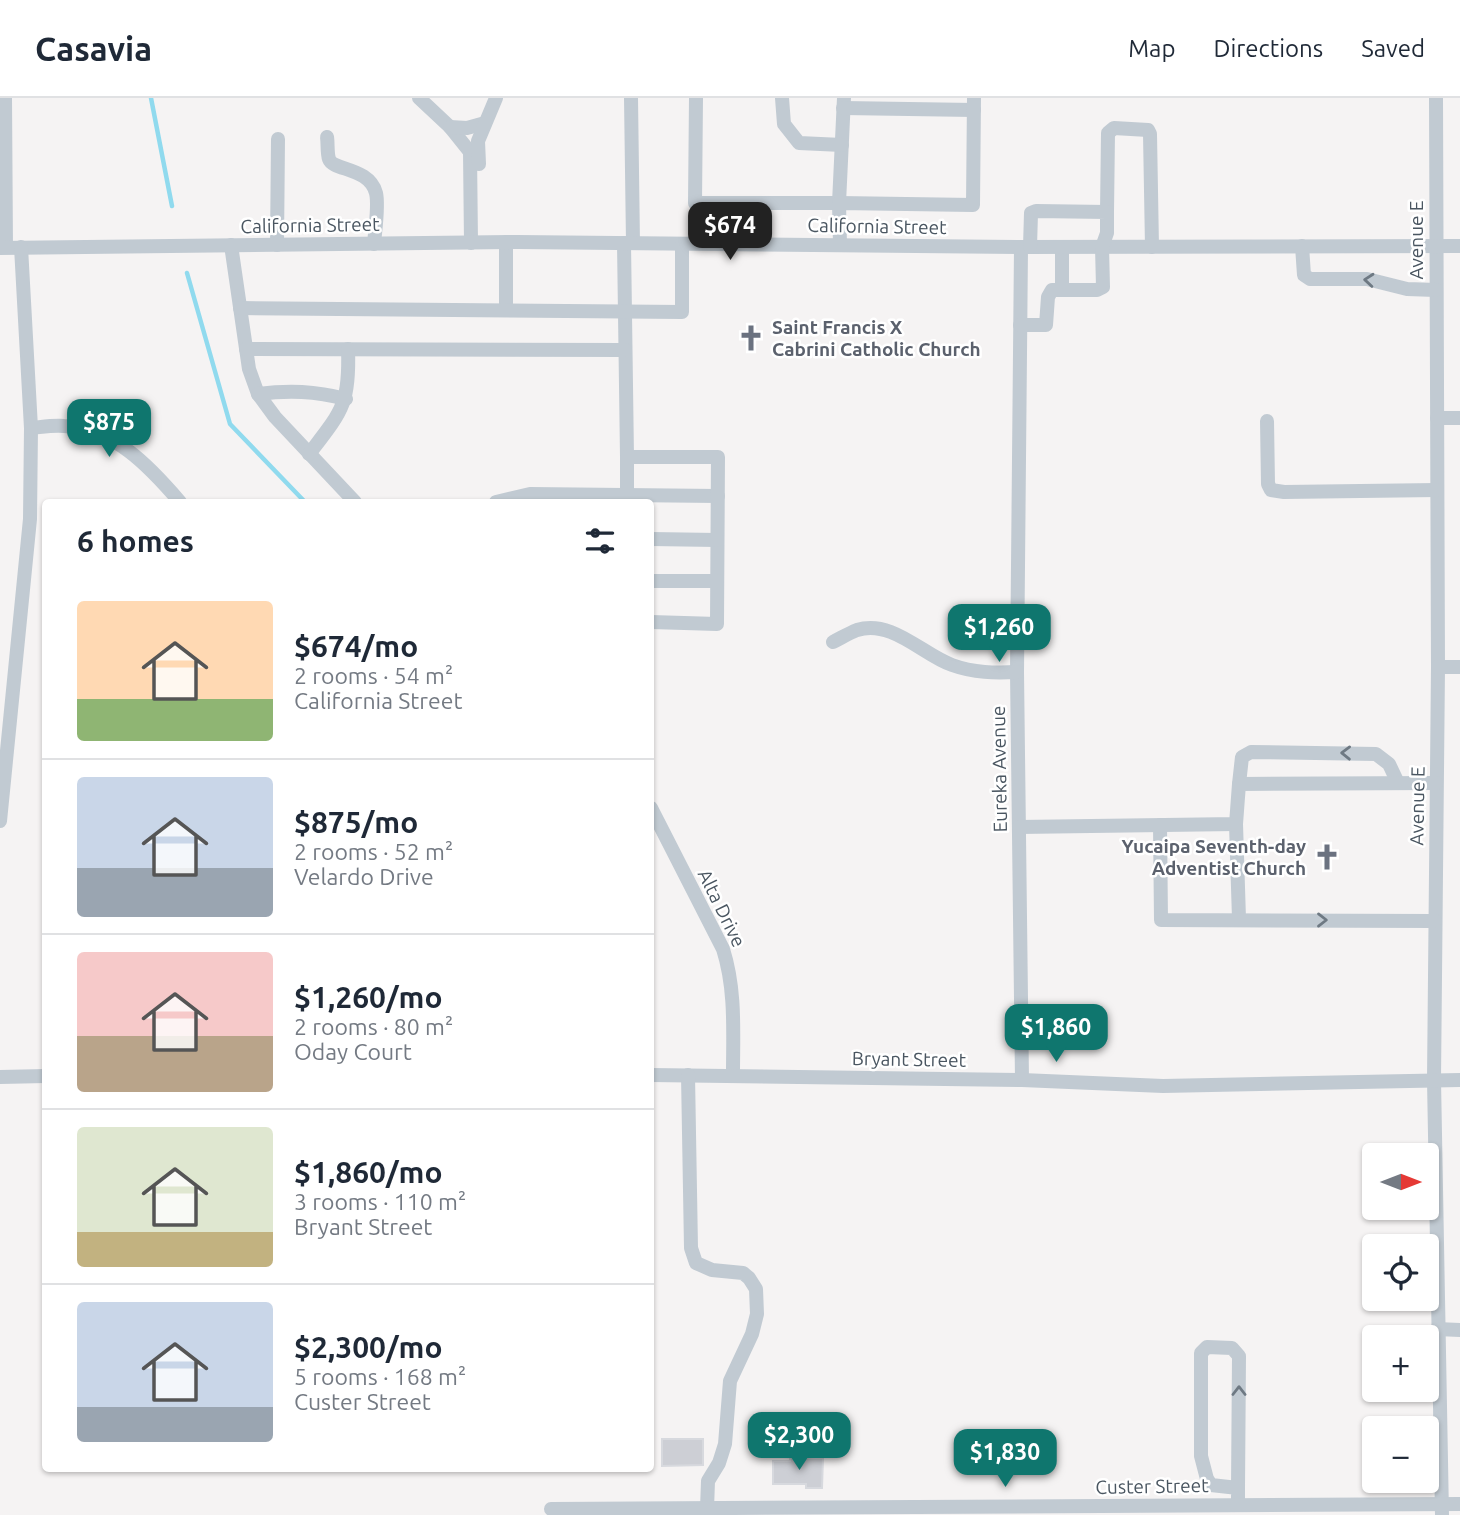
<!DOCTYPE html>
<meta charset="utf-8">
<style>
:root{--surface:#fff;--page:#f6f6f7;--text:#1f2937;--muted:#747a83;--line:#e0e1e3;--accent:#0f766e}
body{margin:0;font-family:Ubuntu,sans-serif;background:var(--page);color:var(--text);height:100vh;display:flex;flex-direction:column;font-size:26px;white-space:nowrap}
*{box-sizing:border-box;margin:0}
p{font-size:23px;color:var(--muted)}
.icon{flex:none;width:38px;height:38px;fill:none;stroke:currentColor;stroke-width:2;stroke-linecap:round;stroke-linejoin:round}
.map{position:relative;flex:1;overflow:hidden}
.side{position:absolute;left:42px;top:401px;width:612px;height:973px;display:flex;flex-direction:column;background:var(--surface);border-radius:7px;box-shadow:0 2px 5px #0004}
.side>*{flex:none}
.needle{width:46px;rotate:90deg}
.controls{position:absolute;left:1362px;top:1045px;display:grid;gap:14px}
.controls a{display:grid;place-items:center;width:77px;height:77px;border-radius:7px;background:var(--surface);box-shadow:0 2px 5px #0004;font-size:35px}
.price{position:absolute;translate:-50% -60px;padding:0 16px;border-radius:14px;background:var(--accent);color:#fff;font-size:23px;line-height:46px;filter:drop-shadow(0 2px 4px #0008)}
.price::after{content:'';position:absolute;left:50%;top:42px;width:21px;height:16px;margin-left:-10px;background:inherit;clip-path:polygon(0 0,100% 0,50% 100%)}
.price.active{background:#222;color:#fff}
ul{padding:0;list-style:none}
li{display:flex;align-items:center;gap:21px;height:175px;padding:0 35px}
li+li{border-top:2px solid var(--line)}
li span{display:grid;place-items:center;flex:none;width:196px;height:140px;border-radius:7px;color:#555}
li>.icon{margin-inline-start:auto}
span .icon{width:84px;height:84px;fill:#fffc;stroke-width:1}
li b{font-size:30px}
h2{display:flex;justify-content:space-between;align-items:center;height:84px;padding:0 35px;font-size:30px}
header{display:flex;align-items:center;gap:42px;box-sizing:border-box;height:98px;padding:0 35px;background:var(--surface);border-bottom:2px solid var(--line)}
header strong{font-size:33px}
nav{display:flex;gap:38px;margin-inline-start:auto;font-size:24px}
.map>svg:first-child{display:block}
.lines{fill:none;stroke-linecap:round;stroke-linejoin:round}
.stream{stroke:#90daee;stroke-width:4.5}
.building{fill:#cdcfd5;stroke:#d7d9de;stroke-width:2}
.minor{stroke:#c1cad2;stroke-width:14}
.oneway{stroke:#6e7983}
.labels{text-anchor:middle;stroke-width:5;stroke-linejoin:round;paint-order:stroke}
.street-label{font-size:19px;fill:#4a5661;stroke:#fff}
.worship-label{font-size:19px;font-weight:bold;fill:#5b616d;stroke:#fff;text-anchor:start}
</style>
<header>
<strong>Casavia</strong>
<nav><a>Map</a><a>Directions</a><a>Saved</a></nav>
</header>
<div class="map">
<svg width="1460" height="1417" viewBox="0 0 1460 1417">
<rect width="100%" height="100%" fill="#f5f3f3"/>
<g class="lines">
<g class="stream">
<path d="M151 0 172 108"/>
<path d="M187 175 230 326 305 404"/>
</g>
</g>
<g class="building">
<path d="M662 1341H703V1367L662 1368Z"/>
<path d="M790 1360H823L822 1390H806V1386H773V1363H790Z"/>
</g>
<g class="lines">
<g class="minor">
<path d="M5 0 6 149"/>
<path d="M419 0 450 29 470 54 471 145"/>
<path d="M631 0 633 145"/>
<path d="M696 0 695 105H839L844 0"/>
<path d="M782 0 784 26 799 45 842 47"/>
<path d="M1436 0 1438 569 1434 982 1442 1417"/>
<path d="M843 10 974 12"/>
<path d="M450 29 467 30 485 25"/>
<path d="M327 39C328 45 327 55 329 61 333 73 369 69 376 95 379 107 375 133 374 146"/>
<path d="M479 66 478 43 496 0"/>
<path d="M1107 114 1108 35 1114 30 1148 32 1150 36 1152 149"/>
<path d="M506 144V212"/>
<path d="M624 145 627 359"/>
<path d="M231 147 249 271 258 296 275 319 355 404"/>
<path d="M277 147 278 41"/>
<path d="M840 147 839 105 973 107 974 0"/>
<path d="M1302 148 1304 177 1310 181H1367L1407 191 1436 192"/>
<path d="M1021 149 1017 574 1022 982"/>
<path d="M1062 149V192"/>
<path d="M0 150 518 144 1021 149 1460 148"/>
<path d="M240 210 682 214V146"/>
<path d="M1020 227H1046L1048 199 1052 192H1097L1103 189 1102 149 1107 135V114L1036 113 1031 115 1030 149"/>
<path d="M246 251 625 252"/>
<path d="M258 296C289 292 315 293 346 301"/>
<path d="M1437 320H1460"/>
<path d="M1267 323 1268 386 1271 392 1284 394 1437 392"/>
<path d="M31 330C42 329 53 327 64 328 114 330 150 369 180 404"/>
<path d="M309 356C342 313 350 306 348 251"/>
<path d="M496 404 530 396 718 398"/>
<path d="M627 404V359H718L717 526 651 524"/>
<path d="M651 441 717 442"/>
<path d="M651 483H717"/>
<path d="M833 544C841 540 849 535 857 532 892 521 923 557 952 567 974 575 995 575 1017 574"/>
<path d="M1438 569H1460"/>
<path d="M1239 686 1242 659 1251 654 1376 656 1389 666 1398 685"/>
<path d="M651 710 723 851C736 892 733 934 733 976"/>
<path d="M0 723 30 421 31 330 21 149"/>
<path d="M1236 726 1239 821"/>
<path d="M1160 727 1161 822 1435 823"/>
<path d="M1019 729 1236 726 1239 686 1436 685"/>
<path d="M651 977 1022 982 1163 988 1460 982"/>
<path d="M688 977 691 1150 696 1165 712 1172 743 1175 749 1180 756 1191 757 1216 752 1236 730 1283 725 1346 719 1365 708 1383 707 1411"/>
<path d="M0 979 46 978"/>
<path d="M1437 1231 1460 1232"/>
<path d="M1238 1407V1390L1239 1258 1232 1250 1207 1249 1201 1255V1358L1207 1381 1211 1387 1238 1390"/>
<path d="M551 1411 1460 1406"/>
</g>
</g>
<defs><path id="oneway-chevron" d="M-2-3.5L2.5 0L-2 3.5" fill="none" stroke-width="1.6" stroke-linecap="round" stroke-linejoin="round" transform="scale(1.75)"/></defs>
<g class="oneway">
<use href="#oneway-chevron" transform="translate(1369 182) rotate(-175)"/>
<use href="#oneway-chevron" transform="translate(1346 655) rotate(-179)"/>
<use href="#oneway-chevron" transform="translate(1322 822)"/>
<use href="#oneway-chevron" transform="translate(1239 1293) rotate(-90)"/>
</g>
<defs>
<g id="church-bare" transform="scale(2.1)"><path d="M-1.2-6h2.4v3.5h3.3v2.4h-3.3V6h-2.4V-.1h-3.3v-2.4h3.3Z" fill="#6b7280" stroke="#fff" stroke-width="2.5" paint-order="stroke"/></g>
</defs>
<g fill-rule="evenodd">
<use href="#church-bare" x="751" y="240"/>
<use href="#church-bare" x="1327" y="759"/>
</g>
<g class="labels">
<g class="street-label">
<text transform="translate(310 127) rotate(-1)" y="7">California Street</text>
<text transform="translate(877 128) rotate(1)" y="7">California Street</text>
<text transform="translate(1416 142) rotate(-90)" y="7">Avenue E</text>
<text transform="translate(999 671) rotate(-91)" y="7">Eureka Avenue</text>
<text transform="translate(1417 708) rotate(-89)" y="7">Avenue E</text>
<text transform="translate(722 810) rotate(64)" y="7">Alta Drive</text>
<text transform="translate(909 961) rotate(1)" y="7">Bryant Street</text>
<text transform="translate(1152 1388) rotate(-1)" y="7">Custer Street</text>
</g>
<g class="worship-label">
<text x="772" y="236">Saint Francis X<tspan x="772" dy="22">Cabrini Catholic Church</tspan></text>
<text x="1306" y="755" text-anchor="end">Yucaipa Seventh-day<tspan x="1306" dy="22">Adventist Church</tspan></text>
</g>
</g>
</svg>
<div class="controls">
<a><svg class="needle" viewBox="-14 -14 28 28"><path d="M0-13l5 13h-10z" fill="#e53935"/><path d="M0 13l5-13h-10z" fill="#747a83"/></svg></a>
<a><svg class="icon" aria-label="locate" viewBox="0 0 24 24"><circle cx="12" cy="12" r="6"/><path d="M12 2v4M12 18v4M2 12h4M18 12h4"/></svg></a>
<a>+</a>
<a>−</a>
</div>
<b class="price active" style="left:730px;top:164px">$674</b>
<b class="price" style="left:109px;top:361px">$875</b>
<b class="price" style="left:999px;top:566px">$1,260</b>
<b class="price" style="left:1056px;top:966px">$1,860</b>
<b class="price" style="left:799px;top:1374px">$2,300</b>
<b class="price" style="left:1005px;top:1391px">$1,830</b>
<section class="side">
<h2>6 homes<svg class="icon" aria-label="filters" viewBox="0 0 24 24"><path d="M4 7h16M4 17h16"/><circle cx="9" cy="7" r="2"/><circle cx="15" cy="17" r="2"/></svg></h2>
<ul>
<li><span style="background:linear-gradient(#ffd9b3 70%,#8fb573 0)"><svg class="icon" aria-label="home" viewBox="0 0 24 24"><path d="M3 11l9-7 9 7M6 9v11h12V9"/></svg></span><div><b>$674/mo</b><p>2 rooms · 54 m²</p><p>California Street</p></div></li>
<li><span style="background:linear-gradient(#c9d6e8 65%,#9aa5b1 0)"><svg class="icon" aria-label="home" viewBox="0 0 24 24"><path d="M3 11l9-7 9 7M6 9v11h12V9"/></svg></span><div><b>$875/mo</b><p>2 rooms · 52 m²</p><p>Velardo Drive</p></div></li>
<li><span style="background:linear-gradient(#f6c9c9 60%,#b9a48a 0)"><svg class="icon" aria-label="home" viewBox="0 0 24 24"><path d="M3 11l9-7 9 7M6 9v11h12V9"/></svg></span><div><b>$1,260/mo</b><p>2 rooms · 80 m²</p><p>Oday Court</p></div></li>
<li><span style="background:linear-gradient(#dfe7d0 75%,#c2b280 0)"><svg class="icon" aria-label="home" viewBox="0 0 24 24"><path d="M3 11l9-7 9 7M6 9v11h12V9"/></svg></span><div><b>$1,860/mo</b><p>3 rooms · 110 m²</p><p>Bryant Street</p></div></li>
<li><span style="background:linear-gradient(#c9d6e8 75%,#9aa5b1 0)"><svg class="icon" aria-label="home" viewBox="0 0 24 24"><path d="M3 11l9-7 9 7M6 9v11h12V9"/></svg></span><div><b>$2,300/mo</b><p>5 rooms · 168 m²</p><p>Custer Street</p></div></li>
</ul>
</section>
</div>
